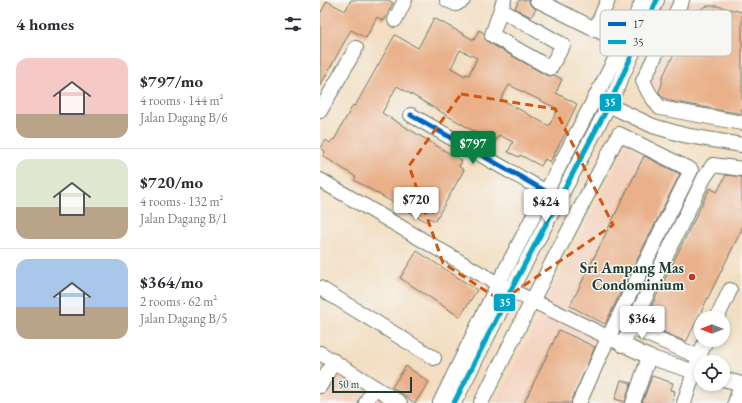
<!DOCTYPE html>
<meta charset="utf-8">
<style>
:root{--surface:#fff;--page:#f7f7f7;--text:#2b2b33;--muted:#7c7c81;--line:#e1e1e2;--accent:#0b8043}
body{margin:0;font-family:"EB Garamond",serif;background:var(--page);color:var(--text);height:100vh;display:flex;flex-direction:column;font-size:15px;white-space:nowrap}
*{box-sizing:border-box;margin:0}
p{font-size:13px;color:var(--muted)}
.icon{flex:none;width:22px;height:22px;fill:none;stroke:currentColor;stroke-width:2;stroke-linecap:round;stroke-linejoin:round}
.map{position:relative;flex:1;overflow:hidden}
.side{display:flex;flex-direction:column;background:var(--surface);width:320px}
.side>*{flex:none}
.needle{width:26px;rotate:270deg}
.fabs{position:absolute;left:374px;top:311px;display:grid;gap:8px}
.fabs a{display:grid;place-items:center;width:36px;height:36px;border-radius:50%;background:var(--surface);box-shadow:0 2px 6px #0003;font-size:20px}
.scale{position:absolute;left:12px;bottom:10px;width:80px;box-sizing:border-box;padding-left:4px;border:2px solid #1f3d34;border-top:0;font-size:11px;line-height:14px;white-space:nowrap;color:#1f3d34;-webkit-text-stroke:3px #f6f6f2;paint-order:stroke}
.price{position:absolute;translate:-50% -34px;padding:0 9px;border-radius:4px;background:#fff;color:#222;font-size:13px;line-height:26px;filter:drop-shadow(0 1px 2px #0008)}
.price::after{content:'';position:absolute;left:50%;top:24px;width:12px;height:9px;margin-left:-6px;background:inherit;clip-path:polygon(0 0,100% 0,50% 100%)}
.price.selected{background:var(--accent);color:#fff}
ul{padding:0;list-style:none}
li{display:flex;align-items:center;gap:12px;height:100px;padding:0 16px}
li+li{border-top:1px solid var(--line)}
li span{display:grid;place-items:center;flex:none;width:112px;height:80px;border-radius:12px;color:#555}
li>.icon{margin-inline-start:auto}
span .icon{width:48px;height:48px;fill:#fffc;stroke-width:1}
li b{font-size:17px}
h2{display:flex;justify-content:space-between;align-items:center;height:48px;padding:0 16px;font-size:17px}
main{display:flex;flex:1;min-height:0}
.map>svg:first-child{display:block}
.built{fill:#f4d3c0}
.building{fill:#e9b089;fill-rule:evenodd}
.lines{fill:none;stroke-linecap:round;stroke-linejoin:round}
.minor-casing{stroke:#697565;stroke-width:16}
.minor{stroke:#fff;stroke-width:14}
.bus-1-casing{stroke:#f6f6f2;stroke-width:8}
.bus-2-casing{stroke:#f6f6f2;stroke-width:8}
.bus-1{stroke:#0065bd;stroke-width:5}
.bus-2{stroke:#02a4c6;stroke-width:5}
.marked{fill:none;stroke:#d45610;stroke-width:3;stroke-dasharray:8 5;stroke-linejoin:round}
.poi-dot{fill:#c8321e;stroke:#f6f6f2;stroke-width:1.5}
.labels{text-anchor:middle;stroke-width:3;stroke-linejoin:round;paint-order:stroke}
.poi-label{font-size:15px;font-weight:bold;fill:#1f3d34;stroke:#f6f6f2;text-anchor:end}
.key{fill:#f6f6f2;stroke:#b6beb9;stroke-width:1}
.key-label{font-size:11px;fill:#1f3d34}
.line-badge{stroke:#f6f6f2;stroke-width:1.5}
.badge-label{font-size:11px;text-anchor:middle;font-weight:bold;fill:#fff}
</style>
<main>
<section class="side">
<h2>4 homes<svg class="icon" aria-label="filters" viewBox="0 0 24 24"><path d="M4 7h16M4 17h16"/><circle cx="9" cy="7" r="2"/><circle cx="15" cy="17" r="2"/></svg></h2>
<ul>
<li><span style="background:linear-gradient(#f6c9c9 70%,#b9a48a 0)"><svg class="icon" aria-label="home" viewBox="0 0 24 24"><path d="M3 11l9-7 9 7M6 9v11h12V9"/></svg></span><div><b>$797/mo</b><p>4 rooms · 144 m²</p><p>Jalan Dagang B/6</p></div></li>
<li><span style="background:linear-gradient(#dfe7d0 60%,#b9a48a 0)"><svg class="icon" aria-label="home" viewBox="0 0 24 24"><path d="M3 11l9-7 9 7M6 9v11h12V9"/></svg></span><div><b>$720/mo</b><p>4 rooms · 132 m²</p><p>Jalan Dagang B/1</p></div></li>
<li><span style="background:linear-gradient(#a9c7e8 60%,#b9a48a 0)"><svg class="icon" aria-label="home" viewBox="0 0 24 24"><path d="M3 11l9-7 9 7M6 9v11h12V9"/></svg></span><div><b>$364/mo</b><p>2 rooms · 62 m²</p><p>Jalan Dagang B/5</p></div></li>
</ul>
</section>
<div class="map">
<svg width="422" height="403" viewBox="0 0 422 403">
<rect width="100%" height="100%" fill="#f6f6f2"/>
<filter id="ink" filterUnits="userSpaceOnUse"><feTurbulence type="fractalNoise" baseFrequency=".025" numOctaves="2"/><feDisplacementMap in="SourceGraphic" scale="8" xChannelSelector="R" yChannelSelector="G"/><feConvolveMatrix kernelMatrix="1 2 1 2 8 2 1 2 1" color-interpolation-filters="sRGB"/></filter>
<filter id="wash" filterUnits="userSpaceOnUse"><feTurbulence type="fractalNoise" baseFrequency=".012" numOctaves="4" result="noise"/><feDisplacementMap in="SourceGraphic" scale="16" xChannelSelector="R" yChannelSelector="G"/><feGaussianBlur stdDeviation="0.9" result="paint"/><feColorMatrix in="noise" values="0 0 0 0 0 0 0 0 0 0 0 0 0 0 0 0 0 1.4 0 .05"/><feComposite in="paint" operator="in"/></filter>
<g filter="url(#wash)">
<rect width="100%" height="100%" fill="#f3dec1"/>
<g class="built">
<path d="M365 0H422V120L341 105 327 80Z"/>
<path d="M307 145 367 175 254 403H176Z"/>
<path d="M0 346 88 403H0Z"/>
</g>
<g id="blocks">
<g class="building">
<path d="M31 0H69L73 3 64 21 57 17 46 38 31 30 0 86V14L7 1 25 11Z"/>
<path d="M199 0H209L210 5 216 9 211 17 195 8Z"/>
<path d="M387 6H397L422 12V114L350 101 342 97 339 92 342 84V78L373 16 379 10Z"/>
<path d="M114 18 154 40 159 30 164 33 165 39 168 42 226 75 230 76 234 75 242 79 236 93 257 104 244 131 246 132 230 162 225 159 221 166 200 155 199 157 188 152 193 142 179 135 174 143 77 86 62 113 142 161 139 167 144 170 115 221 109 218 107 222 34 180 36 177 3 156 5 151 1 148 6 140 10 143 13 139 14 140 33 105 35 106 75 35 98 48ZM140 50 157 58 149 75 146 74 145 76 131 68ZM189 85 238 109 229 126 181 99Z"/>
<path d="M324 156 360 174 285 324 250 306Z"/>
<path d="M406 175 422 177V229L366 342 323 323 390 188 397 192Z"/>
<path d="M97 251 157 290 140 317 80 278Z"/>
<path d="M239 330 275 347 251 403H204Z"/>
<path d="M86 366 109 382 95 403 72 387Z"/>
<path d="M332 376 353 383 351 390 355 391 352 403H322Z"/>
<path d="M301 380 311 383 305 402 295 399Z"/>
</g>
</g>
</g>
<g filter="url(#ink)">
<use href="#blocks" fill-opacity="0" stroke="#697565" stroke-width="1"/>
<g class="lines">
<g class="minor-casing">
<g id="minor">
<path d="M127 0 136 4 143 0"/>
<path d="M217 0 311 47"/>
<path d="M362 0 323 81 329 93 340 108 422 123"/>
<path d="M181 10 243 45 230 68 172 35 184 0"/>
<path d="M75 20 85 0"/>
<path d="M275 30 288 0"/>
<path d="M280 101 333 126 364 135 422 145"/>
<path d="M0 111 36 48"/>
<path d="M91 115 235 197"/>
<path d="M0 180 178 284 329 357 381 374"/>
<path d="M0 288 114 358"/>
<path d="M397 318 410 290"/>
<path d="M311 327 379 357 386 340"/>
<path d="M302 345 384 178 393 165 422 169"/>
<path d="M0 353 80 403"/>
<path d="M403 379 422 384"/>
<path d="M0 386 14 361"/>
<path d="M46 403 54 387"/>
<path d="M120 403 178 284 303 44 323 0"/>
<path d="M134 403 191 290 289 105 337 0"/>
<path d="M161 403 212 301 299 134 371 170 288 338 259 403"/>
<path d="M313 403 329 357"/>
<path d="M364 403 377 363"/>
<path d="M415 403 421 384"/>
</g>
</g>
<use href="#minor" class="minor"/>
<g class="bus-1-casing">
<path id="bus-1" d="M91 115 239 199"/>
</g>
<g class="bus-2-casing">
<path id="bus-2" d="M134 403 191 290 289 105 337 0"/>
</g>
<use href="#bus-1" class="bus-1"/>
<use href="#bus-2" class="bus-2"/>
</g>
</g>
<path class="marked" d="M141 94 235 109 293 225 181 301 123 263 89 166Z"/>
<circle class="poi-dot" cx="372" cy="277" r="4"/>
<g class="labels">
<g class="poi-label">
<text x="364" y="273">Sri Ampang Mas<tspan x="364" dy="17">Condominium</tspan></text>
</g>
</g>
<rect x="280" y="10" width="132" height="46" rx="6" class="key"/>
<rect x="288" y="22" width="18" height="4" fill="#0065bd"/>
<rect x="288" y="40" width="18" height="4" fill="#02a4c6"/>
<g class="key-label">
<text x="313" y="28">17</text>
<text x="313" y="46">35</text>
</g>
<g class="line-badge">
<rect x="279" y="93" width="23" height="19" rx="4" fill="#02a4c6"/>
<rect x="173" y="293" width="23" height="19" rx="4" fill="#02a4c6"/>
</g>
<g class="badge-label">
<text x="290" y="106">35</text>
<text x="185" y="306">35</text>
</g>
</svg>
<div class="fabs">
<a><svg class="needle" viewBox="-14 -14 28 28"><path d="M0-13l5 13h-10z" fill="#e53935"/><path d="M0 13l5-13h-10z" fill="#7c7c81"/></svg></a>
<a><svg class="icon" aria-label="locate" viewBox="0 0 24 24"><circle cx="12" cy="12" r="6"/><path d="M12 2v4M12 18v4M2 12h4M18 12h4"/></svg></a>
</div>
<div class="scale">50 m</div>
<b class="price selected" style="left:153px;top:165px">$797</b>
<b class="price" style="left:96px;top:221px">$720</b>
<b class="price" style="left:226px;top:223px">$424</b>
<b class="price" style="left:322px;top:340px">$364</b>
</div>
</main>
